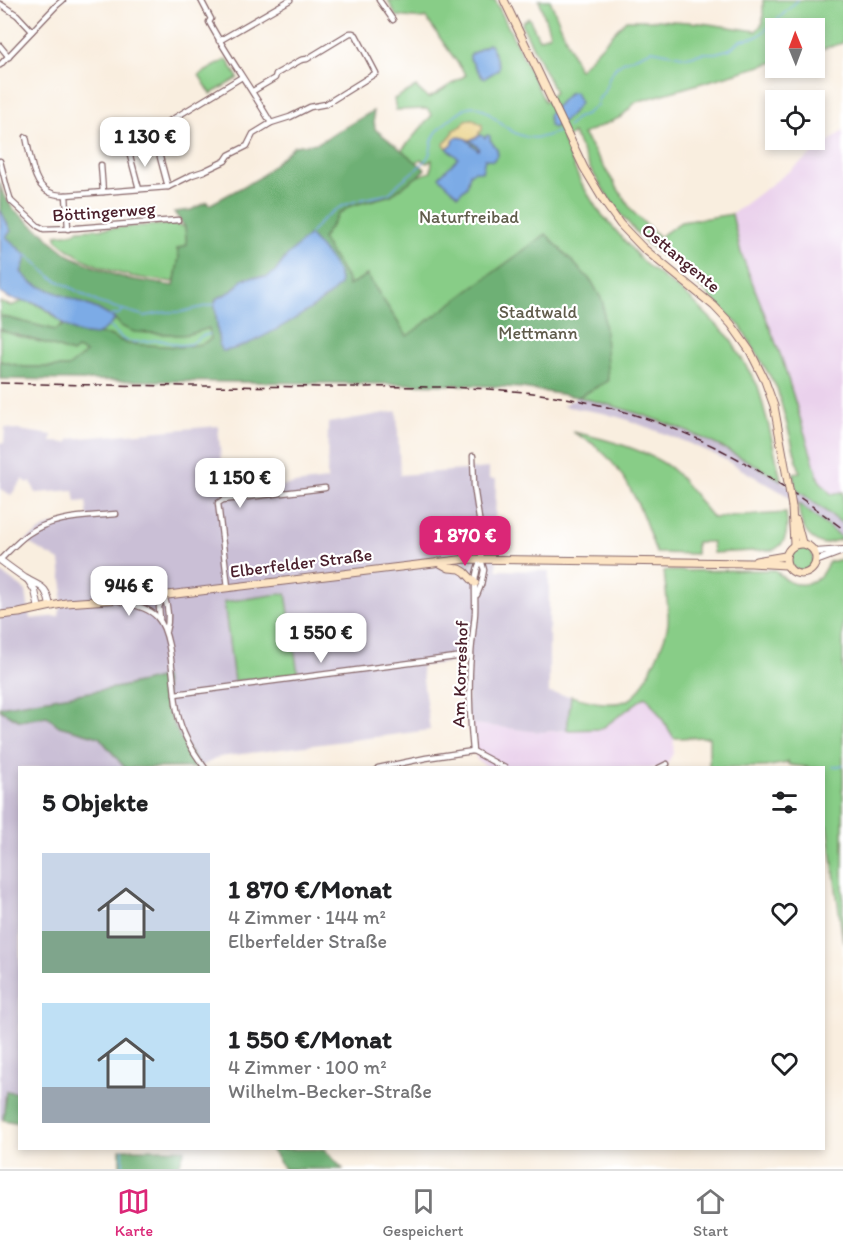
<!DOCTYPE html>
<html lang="de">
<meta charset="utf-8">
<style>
:root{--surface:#fff;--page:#f6f6f6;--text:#202124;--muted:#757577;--line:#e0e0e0;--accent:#db2777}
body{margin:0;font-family:Itim,sans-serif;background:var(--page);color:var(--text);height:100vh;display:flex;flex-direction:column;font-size:22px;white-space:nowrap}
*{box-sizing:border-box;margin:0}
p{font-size:20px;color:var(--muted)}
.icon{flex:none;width:33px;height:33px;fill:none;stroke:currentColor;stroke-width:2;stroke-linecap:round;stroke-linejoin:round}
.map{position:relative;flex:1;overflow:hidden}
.panel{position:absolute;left:18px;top:766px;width:807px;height:384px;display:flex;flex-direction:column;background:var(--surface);border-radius:0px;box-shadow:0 3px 9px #0003}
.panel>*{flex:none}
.needle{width:39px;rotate:359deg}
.buttons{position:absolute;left:765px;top:18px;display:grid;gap:12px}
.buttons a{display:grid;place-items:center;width:60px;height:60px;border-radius:0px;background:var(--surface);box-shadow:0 3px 9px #0003;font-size:30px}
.price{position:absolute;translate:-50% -51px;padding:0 14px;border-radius:12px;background:#fff;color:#222;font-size:20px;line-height:39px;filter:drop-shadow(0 2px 3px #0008)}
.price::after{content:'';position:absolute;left:50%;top:36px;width:18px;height:14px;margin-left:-9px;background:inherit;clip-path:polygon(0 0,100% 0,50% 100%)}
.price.current{background:var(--accent);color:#fff}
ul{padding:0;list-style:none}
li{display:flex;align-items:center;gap:18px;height:150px;padding:0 24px}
li span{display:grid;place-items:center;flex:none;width:168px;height:120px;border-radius:0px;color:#555}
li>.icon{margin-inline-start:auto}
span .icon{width:72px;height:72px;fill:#fffc;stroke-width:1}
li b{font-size:26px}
h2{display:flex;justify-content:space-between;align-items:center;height:72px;padding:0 24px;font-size:26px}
.menu{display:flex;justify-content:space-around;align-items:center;height:84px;border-top:2px solid var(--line);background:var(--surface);font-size:16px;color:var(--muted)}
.menu a{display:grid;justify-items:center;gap:3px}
.menu .current{color:var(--accent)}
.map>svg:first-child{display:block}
.built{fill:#ead1ec}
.industrial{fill:#cabfd6}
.green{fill:#88cd87;stroke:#697659;stroke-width:1.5}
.forest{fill:#6eb074;stroke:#5c6850;stroke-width:1.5;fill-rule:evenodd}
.sand{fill:#eeda9e;stroke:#9c7c64;stroke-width:1.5}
.water{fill:#7cabe6;stroke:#636588;stroke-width:1.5}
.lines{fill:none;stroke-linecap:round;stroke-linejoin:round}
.stream{stroke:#7cabe6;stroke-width:1.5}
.minor-casing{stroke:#87676a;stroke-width:7}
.tertiary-casing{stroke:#87676a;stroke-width:8}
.secondary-casing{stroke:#87676a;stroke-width:9}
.minor{stroke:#fff;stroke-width:4.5}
.tertiary{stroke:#fff;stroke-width:6}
.secondary{stroke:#fde5c5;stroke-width:7}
.rail{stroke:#4a1f2b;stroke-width:1.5;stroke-dasharray:9 4.5;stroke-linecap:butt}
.secondary-bridge-casing{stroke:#87676a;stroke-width:9;stroke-linecap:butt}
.secondary-bridge{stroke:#fde5c5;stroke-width:7}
.labels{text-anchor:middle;stroke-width:4.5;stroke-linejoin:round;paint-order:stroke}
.street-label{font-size:18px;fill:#4a1f2b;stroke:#fff}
.park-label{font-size:18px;fill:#605c4b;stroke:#fff}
</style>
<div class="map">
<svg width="843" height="1169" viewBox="0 0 843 1169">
<rect width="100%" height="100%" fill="#fff"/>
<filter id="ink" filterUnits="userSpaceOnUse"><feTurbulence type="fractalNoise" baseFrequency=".0167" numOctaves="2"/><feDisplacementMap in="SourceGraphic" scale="12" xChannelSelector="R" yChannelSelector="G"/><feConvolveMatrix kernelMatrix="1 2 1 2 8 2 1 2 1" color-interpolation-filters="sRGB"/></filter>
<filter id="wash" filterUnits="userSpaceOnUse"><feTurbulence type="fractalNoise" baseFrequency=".008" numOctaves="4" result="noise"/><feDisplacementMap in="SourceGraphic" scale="24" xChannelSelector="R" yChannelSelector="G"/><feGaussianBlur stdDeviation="1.35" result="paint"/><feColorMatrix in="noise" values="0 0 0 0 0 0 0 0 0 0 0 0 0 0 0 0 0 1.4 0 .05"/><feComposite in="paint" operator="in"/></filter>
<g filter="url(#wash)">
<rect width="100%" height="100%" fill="#f9eedf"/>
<g class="built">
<path d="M843 131V492L831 494 819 480 782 359 741 253 732 214Z"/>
<path d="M646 696 659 714 674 738 673 753 667 764 659 768H490L477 760 467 723 539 732 601 729Z"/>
</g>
<g class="industrial">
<path d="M578 397 608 404 683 430 741 457 796 489 843 524V539L783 493 718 456 686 442 625 419 603 413 562 406Z"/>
<path d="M397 411 400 475 489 468V479H496L495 535 497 570 549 571V693L571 696 567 730 539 732 467 723V660L421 666 430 730 219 757 200 767 181 739 167 710 164 678 120 687 0 707V572L21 587 26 591 30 619 59 616 63 587 60 561 25 541 48 526 88 519 86 501 76 502 74 490 36 493 31 482 28 483 23 479 11 495 1 489H0V443H4L5 428 52 435 51 442 68 443 70 439 218 426 224 493 327 480 328 423Z"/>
<path d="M0 710 20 721 47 716 59 726 99 737 125 768H20V1093L6 1091 3 1120 0 1119Z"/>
</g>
<g class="green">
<path d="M388 0H495L545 102 555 92 522 25 523 21 529 18 539 39 550 34 539 0H550L579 70 626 20H657L702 23 756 31 763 23V0H843V43L815 51 814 28H776L775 62 636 102 621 117 583 134 632 211 659 237 681 222 732 214 741 253 782 359 819 480 831 494 843 492V524L796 489 793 473 800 472 777 388 741 327 665 252 661 255 642 239 614 206 591 170 573 133 563 141 580 181 597 209 644 263 691 299 729 337 758 386 769 427 781 480C767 472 754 464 740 457 690 429 634 410 578 397L608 381 406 336 367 275 348 286V281L322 239 338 215 350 206 391 195 418 176 431 172 432 160 427 163 421 159 416 163 401 151 432 115 427 109 396 110 394 99 416 87 428 98 436 94 466 75 426 18 423 19 396 16Z"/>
<path d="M227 59 238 78 211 94 199 75Z"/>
<path d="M172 224 185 227 187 245 177 249 179 257 175 281 172 282C157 280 141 279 126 275 102 269 74 257 56 239V235L73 233 79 230Z"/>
<path d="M24 301C42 304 51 313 64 325L55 330 0 316V302L11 306Z"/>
<path d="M115 319C130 335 151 333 172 334L175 335 210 328 211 340 202 344 180 347 128 344 109 335H96L109 326Z"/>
<path d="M0 329 17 336 45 343 72 353 77 349 87 353 69 367H24L0 361Z"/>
<path d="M573 432C602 438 652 451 674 471 688 485 700 503 713 518L786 513C788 528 788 544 773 550L713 553 712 542H696V554L656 553C644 515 629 474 597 447 590 441 581 437 573 432Z"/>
<path d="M798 503 843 539 823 544C803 537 800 522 798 503Z"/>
<circle cx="801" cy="558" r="12"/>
<path d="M843 559V789L842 790 843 795V943L828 826 824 827V768H804L806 767 789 765 788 761 787 763 765 767 709 768V737L674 738 659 714 646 696 601 729 567 730 571 696C589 701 613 708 630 699 643 692 667 637 668 622 669 608 665 585 664 571L774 570C780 574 784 579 790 582 800 587 814 583 821 575 824 571 826 566 829 562Z"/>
<path d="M286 593 298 674 234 681 224 602Z"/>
</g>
<g class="forest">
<path d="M373 111 375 129 425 169 418 176 391 195 350 206 338 215 322 239 348 281V286L367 275 407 336 546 234 592 282 603 302 608 381 578 397 522 388 467 385 0 379V361L24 367H68L86 353 77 349 72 353 45 343 6 332 0 329V316L55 330 64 325 79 333 109 335 128 344 180 347 202 344 211 339 209 328C197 332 184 337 171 334L134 332 127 329 121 326 115 319 97 309 31 283 21 272 27 256 6 237 10 231 0 209V182L2 191 12 208 36 228 44 233 50 240 69 255 90 265 115 275 129 279 174 286 179 257 177 249 187 245 185 227 174 212 191 210 207 202 209 205 259 178 294 146 318 143ZM295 249 323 250 340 279 312 307 280 327 230 350 219 346 215 304 216 299 232 291 237 285 252 277H267L276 271 286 257Z"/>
<path d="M164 677 167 710 181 739 201 768H125L99 737 59 726 47 716 20 721 0 710V707L120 687Z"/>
<path d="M6 1091 19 1093V1123L3 1120Z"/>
<path d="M120 1149H185L178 1169H120Z"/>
<path d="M271 1149H324L343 1169H284Z"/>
</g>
<path class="sand" d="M472 119 482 125V131L479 132V136L470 140C464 139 458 135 454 139L453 144 447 148 444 144 454 132 453 130 462 126 466 120Z"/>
<g class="water">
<path d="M488 44 491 45 499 66 498 70 485 78 482 77 470 59V55Z"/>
<path d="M575 92 580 103 570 116 553 128 550 126 548 115 569 93Z"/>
<path d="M481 135 485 138 487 135 490 136V140L497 149 498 154 493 161 485 159 482 172 475 171 470 173 467 186 458 195 439 177 458 158 447 148 453 144 454 139 458 136 466 139 478 150 479 148 470 140Z"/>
<path d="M0 209 11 231 6 237 27 256 21 272 32 283 97 309 115 319 109 326 96 335 79 333 64 325 51 312 36 303 11 299 0 293Z"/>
<path d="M309 235C319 246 342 269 340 285 322 305 248 350 222 351L219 346 215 304 216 299 232 291 243 279 252 277H267L276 271 286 257Z"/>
</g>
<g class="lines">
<g class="stream">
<path d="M567 127 572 123 575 119 586 114 597 105 598 100 604 92 610 76 616 67 623 62 652 50 687 57 704 53H715L730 49 741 40 753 38 758 36 774 23 798 0"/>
<path d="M310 234C327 212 339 205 367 198 374 197 383 196 389 193 393 190 396 186 399 183 406 177 414 171 421 165 436 152 427 146 436 133 440 127 461 109 468 107 491 100 505 147 546 136 552 134 558 132 563 129"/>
<path d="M26 255 35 262 51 277 99 303 145 316 166 312H181L216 304"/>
<path d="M110 316 119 314 123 310"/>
<path d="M109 326 124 340 134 342 160 340 179 345 190 344 202 336 210 334"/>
<path d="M833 767 843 765"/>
<path d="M824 770 825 769"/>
<path d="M123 1149V1169"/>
</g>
</g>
</g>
<g filter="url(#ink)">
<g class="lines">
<g class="minor-casing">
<g id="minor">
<path d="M201 0 211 19 209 22C228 57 251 88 271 123"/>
<path d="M379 0 393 20"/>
<path d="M0 4 17 15 32 31"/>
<path d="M219 41 290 0"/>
<path d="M0 46 9 57"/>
<path d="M0 65 57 5 63 0"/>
<path d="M26 137C32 162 32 197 66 195"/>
<path d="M129 152 139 189"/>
<path d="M0 161 7 188 11 201 38 226 44 229 76 228 178 220"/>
<path d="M101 165 103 192"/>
<path d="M168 187 153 131 242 77"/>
<path d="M68 229 66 195 168 187 192 175 204 171 225 161 229 155 247 146 253 134 271 123 290 117 310 107 326 104 376 73 356 35 353 33H350L307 59 301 60 276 74 275 78 253 91"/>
<path d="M473 456 474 486 482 538 481 559 484 570 481 585 477 595"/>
<path d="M0 560C9 551 18 541 28 534 53 516 86 517 116 514"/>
<path d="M228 587 218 503 223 500 325 488"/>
<path d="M164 595C168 607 170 619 166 631"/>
<path d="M119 601C132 605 148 607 157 617 174 635 172 690 178 715 182 735 193 752 205 768"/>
<path d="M160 619 159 607 164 595"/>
<path d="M175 694 471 655"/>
<path d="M473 751C470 719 468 686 471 654 472 640 474 626 475 613 476 592 472 578 481 559"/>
<path d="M473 751 505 768"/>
<path d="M378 768 426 758 473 751"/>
<path d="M659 768 667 764"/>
</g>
</g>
<g class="tertiary-casing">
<g id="tertiary">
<path d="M815 552 843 550"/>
<path d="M0 560C8 566 16 572 25 578 41 588 46 584 50 606"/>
<path d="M816 561 843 551"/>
<path d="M28 580 35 591 39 609"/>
</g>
</g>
<g class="secondary-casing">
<g id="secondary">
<path d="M504 0 584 168 605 203 620 224 643 248 714 306 731 324 750 351 765 381 774 406 787 477"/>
<path d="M792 507 794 544"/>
<path d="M796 520 802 543"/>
<circle cx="801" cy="559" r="15"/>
<path d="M756 561 785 556"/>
<path d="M438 562 449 568 460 569 465 572 475 583"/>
<path d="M0 615 19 613 66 603 151 597 467 559 751 563 786 565"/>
</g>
</g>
<use href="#minor" class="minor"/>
<use href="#tertiary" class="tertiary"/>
<use href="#secondary" class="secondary"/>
<path class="rail" d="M0 383C110 386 221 386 331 387 427 387 518 383 611 408 701 432 770 473 843 529"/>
<g class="secondary-bridge-casing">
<path id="secondary-bridge" d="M787 477 792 507"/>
</g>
<use href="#secondary-bridge" class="secondary-bridge"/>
</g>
</g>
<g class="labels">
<g class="street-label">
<text transform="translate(104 212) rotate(-4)" y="6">Böttingerweg</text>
<text transform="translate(681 258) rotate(40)" y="6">Osttangente</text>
<text transform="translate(301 563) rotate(-7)" y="6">Elberfelder Straße</text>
<text transform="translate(460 674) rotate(-88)" y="6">Am Korreshof</text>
</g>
<g class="park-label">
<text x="469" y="223">Naturfreibad</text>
<text x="538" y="318">Stadtwald<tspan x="538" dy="21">Mettmann</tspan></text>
</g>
</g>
</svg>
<div class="buttons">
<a><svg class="needle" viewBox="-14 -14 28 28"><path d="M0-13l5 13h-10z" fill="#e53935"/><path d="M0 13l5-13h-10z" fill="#757577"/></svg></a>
<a><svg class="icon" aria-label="locate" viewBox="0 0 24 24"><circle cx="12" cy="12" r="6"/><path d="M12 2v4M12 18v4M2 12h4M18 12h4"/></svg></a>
</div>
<b class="price" style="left:145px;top:168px">1 130 €</b>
<b class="price" style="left:240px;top:509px">1 150 €</b>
<b class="price current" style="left:465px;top:567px">1 870 €</b>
<b class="price" style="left:129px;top:617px">946 €</b>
<b class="price" style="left:321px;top:664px">1 550 €</b>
<section class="panel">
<h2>5 Objekte<svg class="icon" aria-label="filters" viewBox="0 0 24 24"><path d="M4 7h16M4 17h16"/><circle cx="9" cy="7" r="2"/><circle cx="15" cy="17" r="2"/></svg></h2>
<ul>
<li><span style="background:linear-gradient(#c9d6e8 65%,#7fa58c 0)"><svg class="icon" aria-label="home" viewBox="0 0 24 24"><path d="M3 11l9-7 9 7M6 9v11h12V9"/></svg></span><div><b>1 870 €/Monat</b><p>4 Zimmer · 144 m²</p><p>Elberfelder Straße</p></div><svg class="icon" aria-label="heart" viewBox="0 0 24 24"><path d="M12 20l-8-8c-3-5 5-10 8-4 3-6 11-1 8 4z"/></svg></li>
<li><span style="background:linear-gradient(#bfe0f5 70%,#9aa5b1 0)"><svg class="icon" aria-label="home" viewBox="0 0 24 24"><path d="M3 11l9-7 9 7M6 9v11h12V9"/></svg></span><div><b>1 550 €/Monat</b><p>4 Zimmer · 100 m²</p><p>Wilhelm-Becker-Straße</p></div><svg class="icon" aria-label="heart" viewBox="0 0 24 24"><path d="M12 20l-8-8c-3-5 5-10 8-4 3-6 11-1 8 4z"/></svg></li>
</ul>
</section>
</div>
<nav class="menu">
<a class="current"><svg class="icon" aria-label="map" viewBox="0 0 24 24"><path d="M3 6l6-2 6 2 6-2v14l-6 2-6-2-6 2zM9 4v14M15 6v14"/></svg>Karte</a>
<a><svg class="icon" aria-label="saved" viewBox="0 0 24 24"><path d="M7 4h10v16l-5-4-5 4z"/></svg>Gespeichert</a>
<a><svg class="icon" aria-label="home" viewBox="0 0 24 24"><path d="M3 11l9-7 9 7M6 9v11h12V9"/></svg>Start</a>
</nav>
